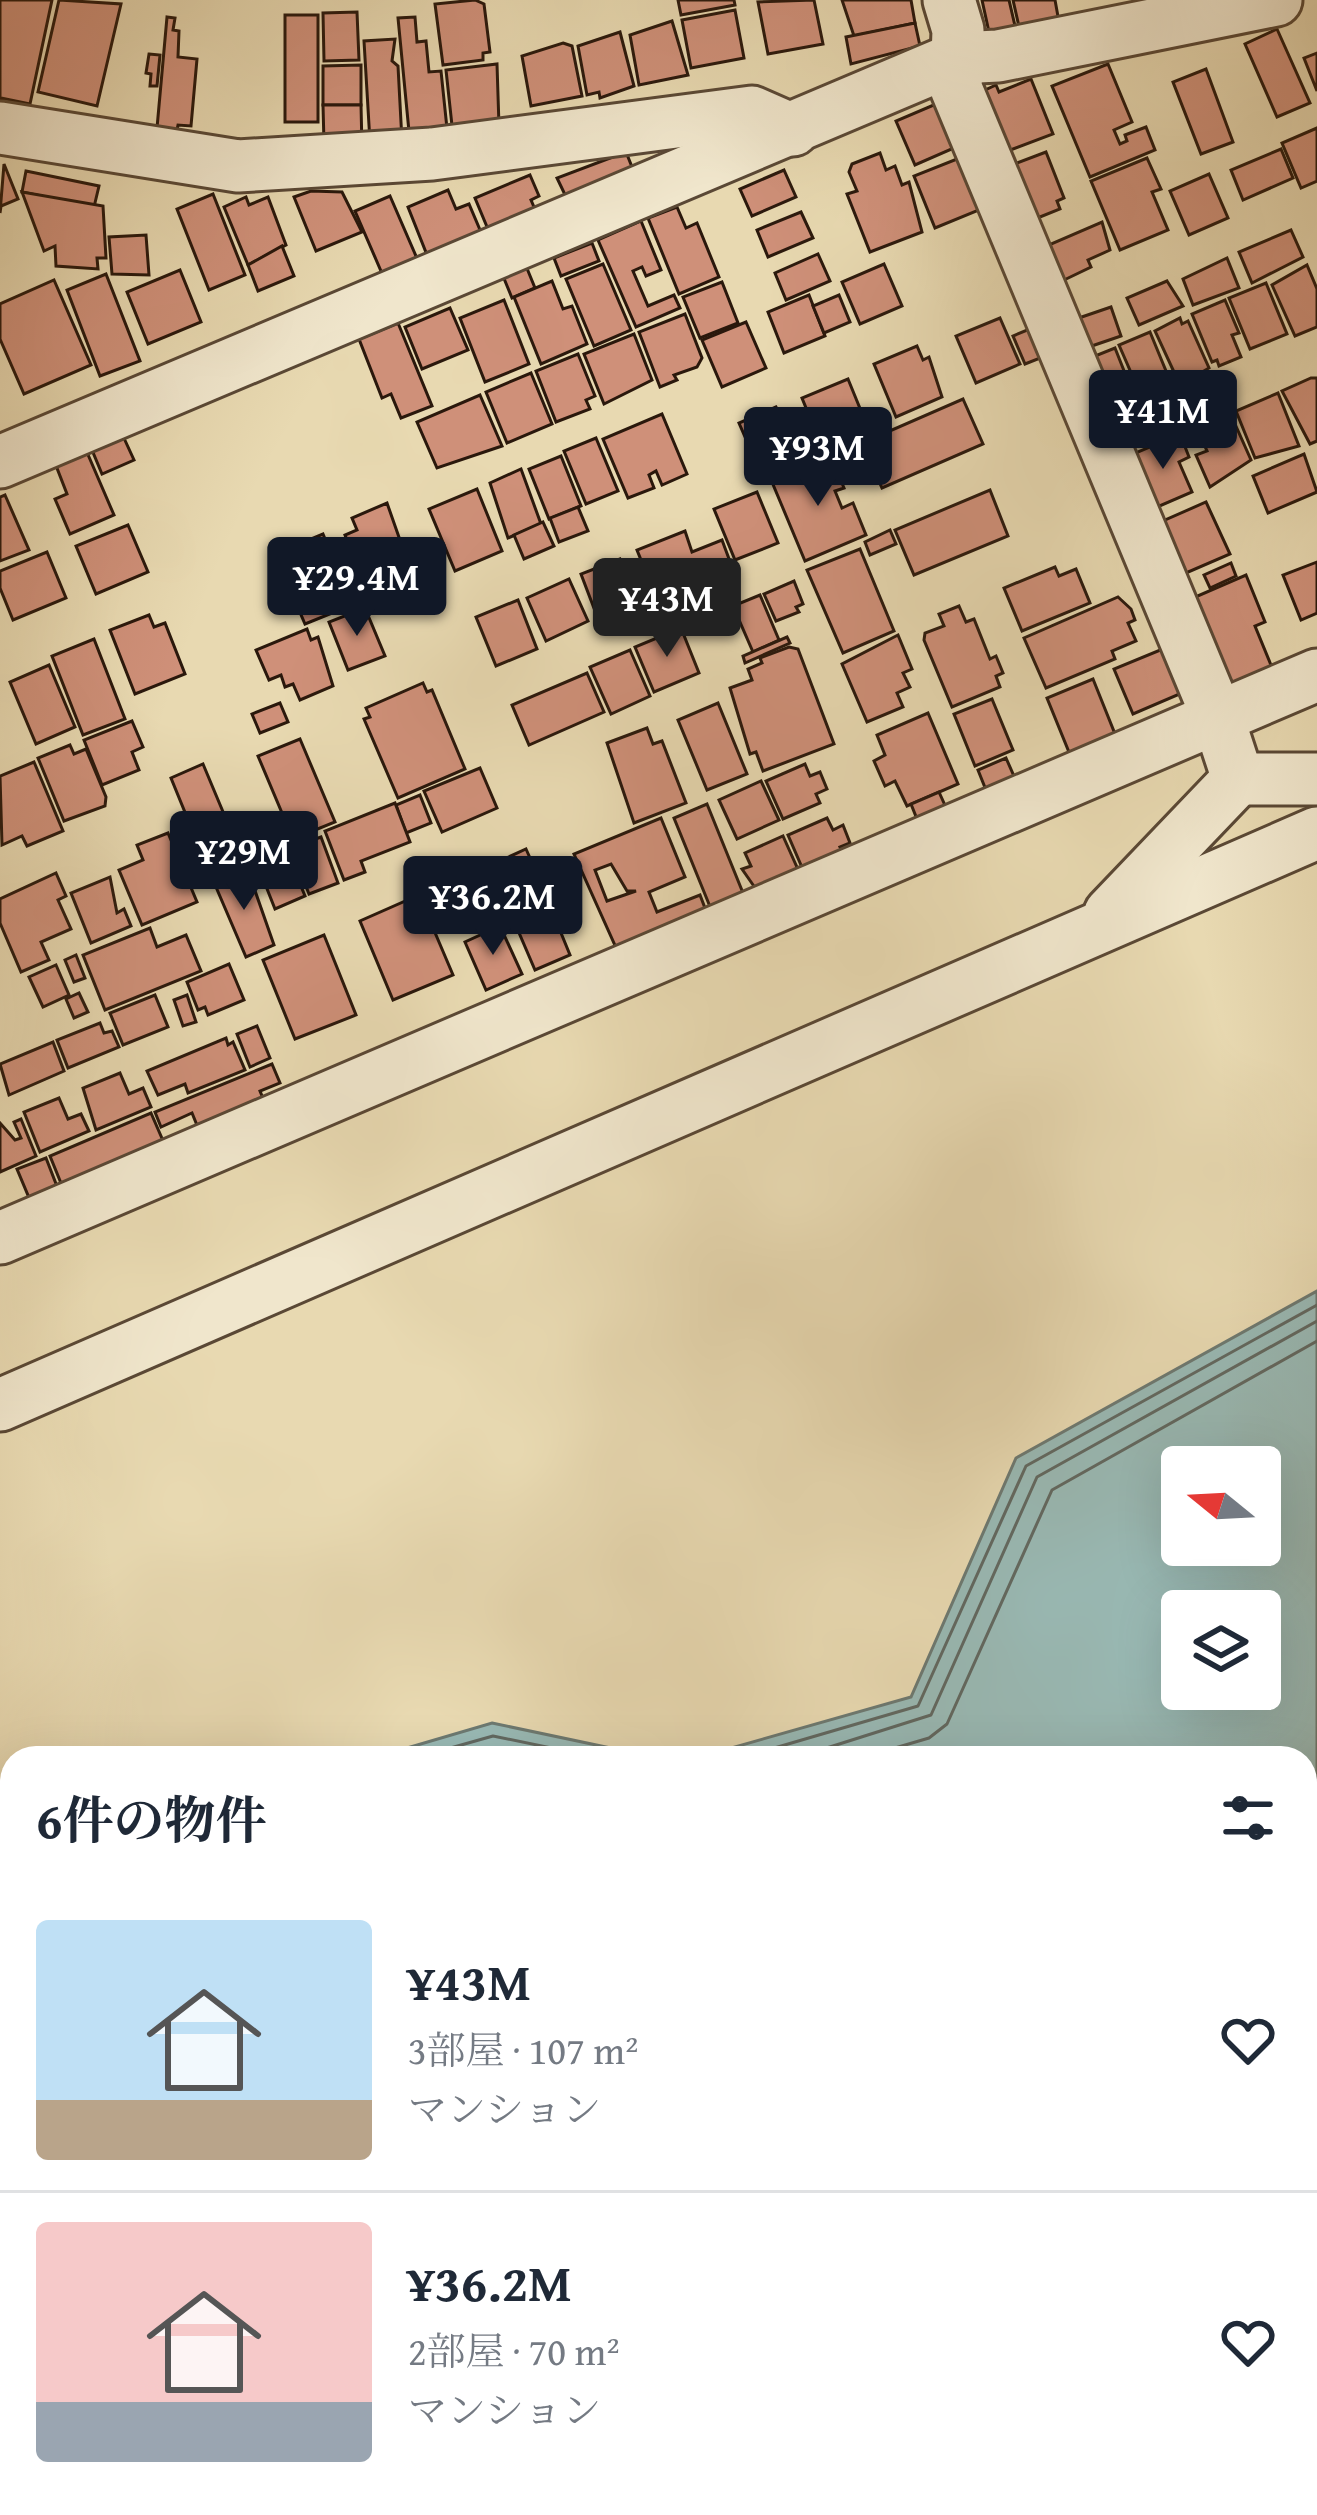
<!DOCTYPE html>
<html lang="ja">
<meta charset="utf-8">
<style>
:root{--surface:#fff;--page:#f2f2f3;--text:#1f2937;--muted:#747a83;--line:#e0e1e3;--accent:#111827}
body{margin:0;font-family:"Gentium Book Plus","Noto Serif JP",serif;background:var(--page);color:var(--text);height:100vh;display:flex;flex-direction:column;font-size:45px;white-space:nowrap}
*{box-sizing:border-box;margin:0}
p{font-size:39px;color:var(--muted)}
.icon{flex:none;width:66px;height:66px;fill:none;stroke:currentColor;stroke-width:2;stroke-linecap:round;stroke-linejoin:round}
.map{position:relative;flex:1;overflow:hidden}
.drawer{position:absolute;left:0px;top:1746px;width:1317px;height:771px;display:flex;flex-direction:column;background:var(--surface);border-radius:36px 36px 0 0;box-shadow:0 12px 48px #0002}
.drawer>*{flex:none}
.needle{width:78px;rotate:288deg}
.controls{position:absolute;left:1161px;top:1446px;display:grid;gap:24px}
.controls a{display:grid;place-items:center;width:120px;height:120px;border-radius:12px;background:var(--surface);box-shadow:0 12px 48px #0002;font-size:60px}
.price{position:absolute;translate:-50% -102px;padding:0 27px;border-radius:12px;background:var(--accent);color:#fff;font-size:39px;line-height:78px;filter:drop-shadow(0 3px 6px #0008)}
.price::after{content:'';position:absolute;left:50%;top:72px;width:36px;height:27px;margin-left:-18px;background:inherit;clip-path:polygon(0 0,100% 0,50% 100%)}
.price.on{background:#222;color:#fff}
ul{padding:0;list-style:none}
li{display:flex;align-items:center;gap:36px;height:300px;padding:0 36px}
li+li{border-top:3px solid var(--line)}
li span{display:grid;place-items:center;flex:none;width:336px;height:240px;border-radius:12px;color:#555}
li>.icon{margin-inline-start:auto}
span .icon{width:144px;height:144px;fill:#fffc;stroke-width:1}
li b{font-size:51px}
h2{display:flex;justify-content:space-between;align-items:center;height:144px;padding:0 36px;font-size:51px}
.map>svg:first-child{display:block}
.water{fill:#99b9b4;stroke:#6d7971;stroke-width:3;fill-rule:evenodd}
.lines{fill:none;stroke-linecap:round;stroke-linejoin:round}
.shore{stroke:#626860;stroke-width:3}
.building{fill:#cf9079;stroke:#2a180c;stroke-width:3;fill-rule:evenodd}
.minor-casing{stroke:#5a4835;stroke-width:57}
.minor{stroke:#f0e6cc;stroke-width:51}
</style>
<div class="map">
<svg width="1317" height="2515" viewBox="0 0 1317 2515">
<rect width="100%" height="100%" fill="#e8d9b1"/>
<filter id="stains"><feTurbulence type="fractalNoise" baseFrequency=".00167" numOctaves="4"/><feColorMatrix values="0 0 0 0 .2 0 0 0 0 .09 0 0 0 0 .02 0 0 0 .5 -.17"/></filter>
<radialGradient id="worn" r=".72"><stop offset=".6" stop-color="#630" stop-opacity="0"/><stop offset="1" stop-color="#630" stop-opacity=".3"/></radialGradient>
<g class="water">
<path d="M1317 1291V2515H0V1868L12 1864V2505H1305V1758H696L911 1697 1016 1458ZM1182 1467H1260V1545H1182ZM1182 1611H1260V1689H1182Z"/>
<path d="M492 1723 658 1758H373Z"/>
</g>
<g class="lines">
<g class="shore">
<path d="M415 1758 493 1736 600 1758"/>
<path d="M740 1758 918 1706 1026 1466 1317 1305"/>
<path d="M795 1758 931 1715 1037 1477 1317 1321"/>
<path d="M861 1758 929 1738 947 1724 1052 1490 1317 1341"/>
</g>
</g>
<g class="building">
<path d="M0 0H52L30 104 1 98 0 104Z"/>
<path d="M59 0 121 4 97 106 38 92Z"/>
<path d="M475 0 484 4 490 52 483 53V60L443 65 435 4Z"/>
<path d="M678 0H734L735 5 681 15Z"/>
<path d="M814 0 823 44 768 54 758 2Z"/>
<path d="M842 0H911L915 23 854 36Z"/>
<path d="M982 0H1009L1015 26 989 32Z"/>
<path d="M1013 0H1055L1059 22 1020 31Z"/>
<path d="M735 10 744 58 691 68 682 20Z"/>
<path d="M357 12 359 60 324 61 323 13Z"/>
<rect x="285" y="15" width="33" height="107"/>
<path d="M167 17 175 18 173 30 179 31 178 57 197 59 191 126 178 125 177 130 157 128Z"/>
<path d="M415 17 417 42 426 41 429 72 441 71 448 138 410 142 398 18Z"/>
<path d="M672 21 688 75 639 85 630 35Z"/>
<path d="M915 23 920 46 851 64 846 37Z"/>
<path d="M1277 29 1310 103 1277 117 1245 44Z"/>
<path d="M620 32 634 86 600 98 599 92 587 95 578 46Z"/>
<path d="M395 39 392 61 398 66 402 141 370 142 364 41Z"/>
<path d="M563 43 572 46 582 96 531 106 522 56Z"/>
<path d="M1317 53V91L1304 58Z"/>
<path d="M149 54 160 55 157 86H150L151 74 146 73Z"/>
<path d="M497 64 499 126 453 135 446 70Z"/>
<path d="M1108 64 1132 122 1114 130 1120 144 1127 141 1125 135 1146 127 1155 150 1090 177 1052 86Z"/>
<path d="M361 65V105H323V66Z"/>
<path d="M1206 69 1233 142 1201 154 1173 82Z"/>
<path d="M1031 79 1053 134 1005 152 983 91 996 85 999 92Z"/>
<path d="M936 104 954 148 915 165 896 121Z"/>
<path d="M323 105H361L362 148 324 143Z"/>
<path d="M1317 128V181L1301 188 1282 143Z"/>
<path d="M1281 149 1293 178 1243 200 1231 170Z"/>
<path d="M626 152 634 172 568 201 557 178Z"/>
<path d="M1046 152 1064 198 1057 201 1060 209 1030 221 1004 168Z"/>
<path d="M880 153 886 170 895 166 902 185 909 182 922 232 870 252 847 194 857 191 849 172 852 164Z"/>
<path d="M962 157 979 210 935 228 914 176Z"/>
<path d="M1147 158 1161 189 1152 192 1168 230 1120 250 1091 181Z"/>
<path d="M4 164 18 199 1 206 0 213Z"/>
<path d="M784 170 796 197 752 216 740 189Z"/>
<path d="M26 171 99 186 94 207 22 192Z"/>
<path d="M1209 174 1228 218 1189 235 1170 191Z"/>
<path d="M530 175 539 196 531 200 537 214 490 234 475 198Z"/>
<path d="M448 190 456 209 469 204 483 237 429 260 408 207Z"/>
<path d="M311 191 342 192 362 232 316 251 294 197Z"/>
<path d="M22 192 103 206 106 258H97L98 269 56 266 55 246 44 251Z"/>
<path d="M213 194 245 275 209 290 177 209Z"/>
<path d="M390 196 419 263 384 278 355 211Z"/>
<path d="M246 197 249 205 268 197 286 245 248 265 224 207Z"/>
<path d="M677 207 686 228 697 223 719 277 679 294 648 218Z"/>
<path d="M801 212 813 238 768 257 757 230Z"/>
<path d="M641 221 661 270 646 276 642 267 633 271 648 306 674 295 680 308 636 327 598 240Z"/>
<path d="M1102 222 1110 250 1088 260 1091 267 1062 281 1037 250Z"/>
<path d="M1291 230 1303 257 1252 283 1239 252Z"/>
<path d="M146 235 149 275 112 274 109 237Z"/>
<path d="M592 243 599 261 561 276 554 258Z"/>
<path d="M282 246 294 276 258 291 248 265Z"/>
<path d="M818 254 830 281 786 300 775 273Z"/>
<path d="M1227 258 1239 288 1193 305 1183 279Z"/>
<path d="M603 264 631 330 594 346 566 279Z"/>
<path d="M884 264 902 306 860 324 842 282Z"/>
<path d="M1307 265 1317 289V327L1295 336 1272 285Z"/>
<path d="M526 266 535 288 512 298 503 276Z"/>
<path d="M180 270 201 322 148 344 127 292Z"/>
<path d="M106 274 140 361 100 376 67 290Z"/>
<path d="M54 280 91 365 24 394 0 339V304Z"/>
<path d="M552 281 563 309 572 306 587 344 541 364 514 297Z"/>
<path d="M1167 281 1183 306 1139 325 1127 298Z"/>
<path d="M722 282 738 323 700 338 683 297Z"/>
<path d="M1266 283 1287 334 1250 349 1229 298Z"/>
<path d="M809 295 825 336 784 353 768 312Z"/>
<path d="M839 295 850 322 824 333 813 306Z"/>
<path d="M504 300 529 364 485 382 460 318Z"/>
<path d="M1225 300 1239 333 1232 335 1241 357 1219 366 1217 360 1212 362 1192 314Z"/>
<path d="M1111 307 1121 336 1080 350 1070 321Z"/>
<path d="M450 308 468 350 422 369 405 327Z"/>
<path d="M685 314 702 358 697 367 674 375 677 380 660 387 639 332Z"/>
<path d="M1000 318 1020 364 976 383 956 336Z"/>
<path d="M1180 318 1182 324 1188 321 1209 368 1180 385 1155 331Z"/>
<path d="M746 322 766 368 722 387 702 340Z"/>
<path d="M398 323 432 406 401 418 391 394 382 398 359 339Z"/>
<path d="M1037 326 1048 355 1025 364 1013 336Z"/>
<path d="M1150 332 1173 388 1143 400 1119 345Z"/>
<path d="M634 334 652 380 604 404 584 354Z"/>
<path d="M917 346 923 360 929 357 942 397 896 417 874 364Z"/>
<path d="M1115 348 1134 396 1107 408 1085 360Z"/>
<path d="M578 354 595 396 586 400 590 409 556 422 536 371Z"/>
<path d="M531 373 552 424 507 443 486 392Z"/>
<path d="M1311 378H1317V441L1310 444 1282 391Z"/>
<path d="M848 379 870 433 824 452 802 398Z"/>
<path d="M1278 393 1299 446 1255 458 1236 411Z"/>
<path d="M480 395 502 446 437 468 417 422Z"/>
<path d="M963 399 983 444 882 488 862 443Z"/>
<path d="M776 407 806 456 762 476 739 423Z"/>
<path d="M662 414 687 474 662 485 656 471 649 475 654 488 628 498 603 439Z"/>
<path d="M1231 415 1251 460 1210 487 1196 455 1207 451 1197 429Z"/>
<path d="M1180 434 1189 457 1179 462 1192 492 1148 511 1133 454Z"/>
<path d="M123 436 134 460 102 474 92 450Z"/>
<path d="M596 438 618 491 586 504 564 451Z"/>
<path d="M86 450 114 515 70 534 55 499 67 494 55 463Z"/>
<path d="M1304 454 1317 492 1268 513 1253 476Z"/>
<path d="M561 456 581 506 549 519 529 469Z"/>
<path d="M831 457 844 488 835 491 842 508 853 503 866 535 805 561 772 482Z"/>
<path d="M521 469 541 524 508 538 490 483Z"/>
<path d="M477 489 502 551 455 571 429 509Z"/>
<path d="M990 490 1008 536 914 575 895 530Z"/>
<path d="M757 492 778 543 735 560 714 509Z"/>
<path d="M5 495 29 550 0 561V497Z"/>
<path d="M1206 502 1230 554 1179 576 1156 524Z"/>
<path d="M387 503 415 583 372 600 345 535 357 530 352 518Z"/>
<path d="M578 507 588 531 559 542 550 518Z"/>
<path d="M543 522 554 546 524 559 514 535Z"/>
<path d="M128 525 148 572 96 594 76 546Z"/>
<path d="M890 530 896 544 870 555 865 542Z"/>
<path d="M685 531 692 552 722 540 732 567 639 608 625 572 643 565 637 550Z"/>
<path d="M323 534 345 586 359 580 367 599 305 624 275 554Z"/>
<path d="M860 549 894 631 843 653 807 570Z"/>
<path d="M47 552 66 598 13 620 0 588V571Z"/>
<path d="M620 559 624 567 618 569 634 610 600 624 581 574Z"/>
<path d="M1317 562V613L1301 620 1283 575Z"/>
<path d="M1231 563 1236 576 1210 588 1204 575Z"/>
<path d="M1055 567 1059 576 1076 569 1090 603 1022 631 1004 588Z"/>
<path d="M1246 575 1265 622 1255 626 1273 670 1230 688 1186 601Z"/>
<path d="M569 579 588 621 546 641 527 598Z"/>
<path d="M794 581 803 604 796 607 799 612 776 621 764 594Z"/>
<path d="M760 595 779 640 753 652 733 606Z"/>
<path d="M1118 597 1131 609 1135 620 1128 623 1136 641 1112 651 1115 659 1046 688 1024 638Z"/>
<path d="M518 600 537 649 496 666 476 617Z"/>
<path d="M959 606 966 622 974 619 990 659 996 656 1003 673 996 676 1000 687 952 707 924 640 925 633 944 626 939 614Z"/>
<path d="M365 608 385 656 348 670 329 622Z"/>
<path d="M149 615 154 627 165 623 185 674 135 694 110 630Z"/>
<path d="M681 628 699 673 654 692 635 647Z"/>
<path d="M307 629 311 640 318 637 333 686 300 700 293 684 285 687 281 675 269 680 256 650Z"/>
<path d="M898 635 912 669 903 673 910 687 897 693 903 707 867 722 842 664Z"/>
<path d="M787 637 790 643 745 663 743 656Z"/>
<path d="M94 639 125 719 83 735 52 656Z"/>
<path d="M1170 646 1189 690 1133 714 1114 669Z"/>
<path d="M789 647 798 649 834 744 763 771 756 752 750 754 730 688 752 680 748 669 762 663 760 658Z"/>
<path d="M630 650 650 696 611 714 590 667Z"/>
<path d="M49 665 75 727 36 744 10 682Z"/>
<path d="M587 673 604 712 529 745 512 705Z"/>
<path d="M1093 679 1117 739 1071 757 1047 698Z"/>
<path d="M423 683 427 692 432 690 465 769 398 798 364 719 370 717 366 708Z"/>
<path d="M992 699 1013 750 975 766 954 714Z"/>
<path d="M280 703 288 722 260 733 252 714Z"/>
<path d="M718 703 747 774 707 790 678 720Z"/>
<path d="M928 713 958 784 907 806 895 781 885 786 874 761 885 755 877 735Z"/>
<path d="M132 721 143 747 132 752 139 770 102 785 84 740Z"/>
<path d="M647 728 653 744 662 741 686 803 634 823 607 743Z"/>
<path d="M300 739 335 822 293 839 258 756Z"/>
<path d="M70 745 74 754 86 749 106 797 105 806 64 821 38 758Z"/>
<path d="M1006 758 1017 783 988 795 978 770Z"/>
<path d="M34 762 63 831 27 846 22 836 2 845 0 776Z"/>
<path d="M203 764 244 862 211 876 171 778Z"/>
<path d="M805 764 810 776 820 772 827 789 816 794 820 803 783 819 766 781Z"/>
<path d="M480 768 497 808 442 832 424 791Z"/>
<path d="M761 781 779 820 737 839 719 800Z"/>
<path d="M939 792 948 812 919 824 911 804Z"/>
<path d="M420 795 431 823 406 833 396 805Z"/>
<path d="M395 803 410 842 361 861 365 872 344 880 325 831Z"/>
<path d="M707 804 743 893 713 914 674 818Z"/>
<path d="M661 818 685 877 649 892 657 912 700 895 708 916 618 952 574 854ZM611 864 627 891H636L607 901 595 870Z"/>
<path d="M827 818 833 830 843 825 850 843 840 847 844 854 804 872 788 835Z"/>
<path d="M168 833 197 902 142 925 119 870 143 860 137 845Z"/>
<path d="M783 836 800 874 758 892 742 869 751 866 745 853Z"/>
<path d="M321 837 338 883 309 894 291 848Z"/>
<path d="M526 849 546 894 509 911 489 866Z"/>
<path d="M286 850 305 896 275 909 256 861Z"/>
<path d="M237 870 245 888 253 885 274 945 246 957 213 880Z"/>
<path d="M476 871 497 917 463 932 442 886Z"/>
<path d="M56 873 66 896 58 900 71 929 41 942 49 960 21 972 0 923V899Z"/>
<path d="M110 877 117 913 124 909 131 926 91 943 71 893Z"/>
<path d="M419 895 453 975 393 1000 360 921Z"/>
<path d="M550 906 570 955 535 970 514 921Z"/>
<path d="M500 926 522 974 486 990 465 942Z"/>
<path d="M150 928 157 947 186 935 201 971 105 1010 83 955Z"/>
<path d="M324 935 356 1015 295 1039 263 960Z"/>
<path d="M76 955 85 978 74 982 65 960Z"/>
<path d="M229 964 244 1000 208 1015 205 1007 198 1010 187 982Z"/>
<path d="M56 965 69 995 43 1007 29 977Z"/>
<path d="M79 993 88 1012 74 1018 66 999Z"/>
<path d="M155 995 168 1027 123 1045 110 1013Z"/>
<path d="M187 995 196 1022 183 1026 174 1000Z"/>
<path d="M100 1023 104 1033 112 1031 119 1047 68 1068 57 1040Z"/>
<path d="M257 1026 270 1058 250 1067 237 1034Z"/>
<path d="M226 1038 228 1045 233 1042 245 1070 188 1093 185 1084 158 1095 147 1071Z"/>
<path d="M53 1042 64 1071 9 1095 0 1064Z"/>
<path d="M272 1064 280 1083 260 1091 267 1108 201 1135 192 1113 161 1127 155 1112Z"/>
<path d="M120 1073 129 1094 143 1088 151 1107 96 1130 83 1088Z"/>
<path d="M59 1098 68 1119 81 1114 89 1131 40 1152 24 1112Z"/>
<path d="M151 1113 167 1150 65 1193 50 1156Z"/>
<path d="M21 1119 36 1156 0 1172V1123L15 1140 21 1138 14 1122Z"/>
<path d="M46 1158 58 1189 30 1200 17 1169Z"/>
</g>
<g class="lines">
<g class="minor-casing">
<g id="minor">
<path d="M949 0 958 30 956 88 1218 718 1238 779H1317"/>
<path d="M0 128 238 166 432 154 752 112 793 130"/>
<path d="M0 462 957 58 998 56 1276 0"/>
<path d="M1110 913 1238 779"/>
<path d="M0 1238 1317 675"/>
<path d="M0 1405 1317 833"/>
</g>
</g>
<use href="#minor" class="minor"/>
</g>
<rect width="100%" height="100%" filter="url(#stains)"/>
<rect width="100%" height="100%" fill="url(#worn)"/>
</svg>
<div class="controls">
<a><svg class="needle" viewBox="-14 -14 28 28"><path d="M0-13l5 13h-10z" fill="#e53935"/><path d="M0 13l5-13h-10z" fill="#747a83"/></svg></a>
<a><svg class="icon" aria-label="layers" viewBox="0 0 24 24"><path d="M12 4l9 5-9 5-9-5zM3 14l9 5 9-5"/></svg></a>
</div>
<b class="price" style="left:1163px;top:472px">¥41M</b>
<b class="price" style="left:818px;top:509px">¥93M</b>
<b class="price" style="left:357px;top:639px">¥29.4M</b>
<b class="price on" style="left:667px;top:660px">¥43M</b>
<b class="price" style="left:244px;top:913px">¥29M</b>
<b class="price" style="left:493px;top:958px">¥36.2M</b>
<section class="drawer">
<h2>6件の物件<svg class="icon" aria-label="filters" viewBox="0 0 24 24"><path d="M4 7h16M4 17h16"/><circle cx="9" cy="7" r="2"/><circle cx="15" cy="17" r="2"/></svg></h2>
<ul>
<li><span style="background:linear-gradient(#bfe0f5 75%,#b9a48a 0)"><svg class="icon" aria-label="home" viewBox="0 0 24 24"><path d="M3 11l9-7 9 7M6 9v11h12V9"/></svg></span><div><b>¥43M</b><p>3部屋 · 107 m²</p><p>マンション</p></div><svg class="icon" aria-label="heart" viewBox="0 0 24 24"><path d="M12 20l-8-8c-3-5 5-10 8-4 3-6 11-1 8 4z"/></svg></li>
<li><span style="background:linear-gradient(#f6c9c9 75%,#9aa5b1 0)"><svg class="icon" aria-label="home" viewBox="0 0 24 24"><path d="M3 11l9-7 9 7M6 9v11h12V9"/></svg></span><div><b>¥36.2M</b><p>2部屋 · 70 m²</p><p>マンション</p></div><svg class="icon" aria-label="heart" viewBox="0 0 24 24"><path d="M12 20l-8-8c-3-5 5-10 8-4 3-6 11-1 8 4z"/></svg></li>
</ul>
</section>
</div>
